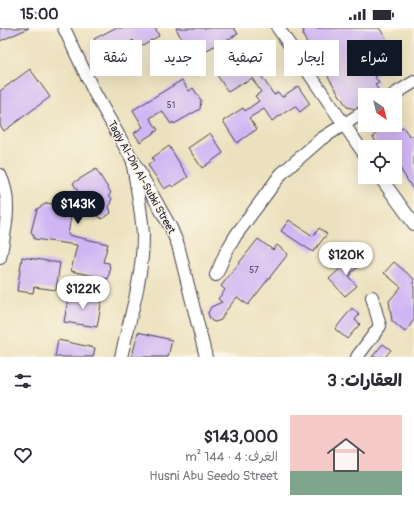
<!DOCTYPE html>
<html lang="ar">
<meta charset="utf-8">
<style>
:root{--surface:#fff;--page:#f2f2f3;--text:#2b2b33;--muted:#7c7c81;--accent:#111827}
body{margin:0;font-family:Pangolin,"Playpen Sans Arabic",sans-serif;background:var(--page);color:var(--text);direction:rtl;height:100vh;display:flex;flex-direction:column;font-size:15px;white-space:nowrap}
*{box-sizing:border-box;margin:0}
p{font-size:13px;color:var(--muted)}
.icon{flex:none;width:22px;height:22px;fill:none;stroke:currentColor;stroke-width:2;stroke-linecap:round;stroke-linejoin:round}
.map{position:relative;height:329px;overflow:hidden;direction:ltr}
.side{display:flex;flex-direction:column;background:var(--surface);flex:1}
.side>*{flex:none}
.hud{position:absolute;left:12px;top:12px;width:390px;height:36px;direction:rtl;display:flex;gap:8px}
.needle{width:26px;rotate:145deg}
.controls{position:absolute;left:358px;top:60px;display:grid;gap:8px}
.controls a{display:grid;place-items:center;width:44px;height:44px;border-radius:0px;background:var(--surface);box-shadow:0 4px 16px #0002;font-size:20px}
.price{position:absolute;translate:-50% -34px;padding:0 9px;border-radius:14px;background:#fff;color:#222;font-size:13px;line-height:26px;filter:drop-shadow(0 1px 2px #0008)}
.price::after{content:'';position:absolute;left:50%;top:24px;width:12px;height:9px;margin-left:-6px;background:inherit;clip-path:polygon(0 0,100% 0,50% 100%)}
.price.active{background:var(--accent);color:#fff}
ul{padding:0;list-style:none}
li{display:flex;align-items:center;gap:12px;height:100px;padding:0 12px}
li span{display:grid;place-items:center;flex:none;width:112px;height:80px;border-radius:0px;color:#555}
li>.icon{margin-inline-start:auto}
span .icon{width:48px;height:48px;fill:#fffc;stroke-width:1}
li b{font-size:17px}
h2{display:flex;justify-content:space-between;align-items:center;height:48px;padding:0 12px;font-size:17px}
.chip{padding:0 14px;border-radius:0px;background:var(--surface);box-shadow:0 4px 16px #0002;font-size:14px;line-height:36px}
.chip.active{background:var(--accent);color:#fff}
.status{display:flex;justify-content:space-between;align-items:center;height:28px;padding:0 20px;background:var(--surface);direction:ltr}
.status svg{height:11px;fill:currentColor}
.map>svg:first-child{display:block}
.building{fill:#cfb5f4}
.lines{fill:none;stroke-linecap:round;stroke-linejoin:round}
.minor-casing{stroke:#403f4f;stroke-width:14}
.minor{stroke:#fff;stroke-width:12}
.labels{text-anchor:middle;stroke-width:3;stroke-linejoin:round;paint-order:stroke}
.number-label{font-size:9px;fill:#4d4769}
.street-label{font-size:11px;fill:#22223b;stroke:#fcf5e5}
</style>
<div class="status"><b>15:00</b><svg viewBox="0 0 49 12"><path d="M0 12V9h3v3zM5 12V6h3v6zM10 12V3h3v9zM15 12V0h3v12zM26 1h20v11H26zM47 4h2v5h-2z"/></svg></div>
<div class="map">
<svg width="414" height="329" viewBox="0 0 414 329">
<rect width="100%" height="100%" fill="#fcf5e5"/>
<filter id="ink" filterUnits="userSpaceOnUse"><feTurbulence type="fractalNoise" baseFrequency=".025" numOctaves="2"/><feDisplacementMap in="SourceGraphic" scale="8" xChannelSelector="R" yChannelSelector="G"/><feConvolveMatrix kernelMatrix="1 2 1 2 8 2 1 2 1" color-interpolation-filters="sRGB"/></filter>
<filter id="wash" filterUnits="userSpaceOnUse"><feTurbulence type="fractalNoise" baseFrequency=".012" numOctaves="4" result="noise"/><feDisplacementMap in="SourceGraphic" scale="16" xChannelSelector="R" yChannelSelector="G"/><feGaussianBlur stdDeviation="0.9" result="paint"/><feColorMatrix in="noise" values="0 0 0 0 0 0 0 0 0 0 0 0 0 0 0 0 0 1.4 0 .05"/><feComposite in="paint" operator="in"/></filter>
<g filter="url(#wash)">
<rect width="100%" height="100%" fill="#ece1be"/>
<g id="blocks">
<g class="building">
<path d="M0 0H29L0 13Z"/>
<path d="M115 0H155L159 8 137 20 133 12 104 33 94 11Z"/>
<path d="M176 0H234L238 6 191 30Z"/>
<path d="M304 0H379L395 22 392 25 399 34 392 39 391 38 375 49 379 55 375 57 382 67H365V76L355 81 347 79 303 8Z"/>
<path d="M253 16 267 38 262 41 264 44 260 46 274 67 278 64 282 69 298 58 310 76 300 84 295 78 272 93 264 81 249 90 257 101 237 115 223 93 243 80 245 83 259 73 255 68 261 64 252 50 245 55 244 54 228 64 217 47 225 42 223 38 238 27 237 26Z"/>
<path d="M30 41 50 69 4 103 0 97V63Z"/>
<path d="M182 52 189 63 193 60 201 72 200 81 174 96 173 94 171 96 162 83 150 90 158 102 140 114 134 105 143 99 133 82Z"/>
<path d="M383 97H396L399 102 403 99 410 109 414 107V163L395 132V119H379L373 109 376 107 374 103Z"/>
<path d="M210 105 223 125 202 140 188 120Z"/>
<path d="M169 118 188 149 173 159 171 157 164 161 148 137 154 133 152 130Z"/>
<path d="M96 141 111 165 109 167 112 171 110 174 112 175 109 178 111 185 102 191 97 187 87 184 71 188 68 207 108 216 103 234 109 235 110 242 108 251 71 243 77 217 34 211V208L31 204 37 181 47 175 69 179 82 170 73 155Z"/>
<path d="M289 192 313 208 319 200 327 206 313 224 281 203Z"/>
<path d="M258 211 273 222 277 217 288 226 248 277 237 269 225 284 221 292 215 294 212 293 210 291 208 285 211 279 222 274 218 271 225 262 221 258Z"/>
<path d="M358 227 364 234 351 245 352 246 349 249 357 258 345 268 329 251 344 237 345 238Z"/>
<path d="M22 229 60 235 56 262 34 259 33 265 17 263Z"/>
<path d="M394 234 414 251V292L405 304 392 293 389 273 401 259 384 245Z"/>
<path d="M69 265 102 271 97 299 64 294Z"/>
<path d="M352 280 359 287 355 292 360 296 347 311 335 301Z"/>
<path d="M138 304 172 312 168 329H132Z"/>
<path d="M58 312 95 320 93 329H55Z"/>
<path d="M383 316 391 322 385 329H372Z"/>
</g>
</g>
</g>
<g filter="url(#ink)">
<use href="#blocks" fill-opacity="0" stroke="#403f4f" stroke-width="1"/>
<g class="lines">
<g class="minor-casing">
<g id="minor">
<path d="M64 0 94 64 171 200 178 217 206 329"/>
<path d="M278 0 365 127"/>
<path d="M393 67 414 54"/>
<path d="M0 147C13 173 5 202 0 230"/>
<path d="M380 149 414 196"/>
<path d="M216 247 226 224 236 207 281 146 321 111 365 83"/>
<path d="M121 329C130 290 143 249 143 208 142 185 137 161 133 138"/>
<path d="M357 329 380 298 372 269"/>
</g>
</g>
<use href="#minor" class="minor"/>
</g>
</g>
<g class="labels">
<g class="number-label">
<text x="171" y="80">51</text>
<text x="254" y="245">57</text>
</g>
<g class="street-label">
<text transform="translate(142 149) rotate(61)" y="4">Taqiy Al-Din Al-Subki Street</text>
</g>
</g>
</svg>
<div class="controls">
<a><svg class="needle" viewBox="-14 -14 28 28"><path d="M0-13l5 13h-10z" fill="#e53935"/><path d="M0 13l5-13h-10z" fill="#7c7c81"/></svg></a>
<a><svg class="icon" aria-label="locate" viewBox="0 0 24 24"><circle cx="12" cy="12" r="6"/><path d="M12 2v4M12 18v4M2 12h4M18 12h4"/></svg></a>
</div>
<b class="price active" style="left:78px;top:197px">$143K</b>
<b class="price" style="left:346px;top:248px">$120K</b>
<b class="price" style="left:83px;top:282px">$122K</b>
<div class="hud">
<a class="chip active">شراء</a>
<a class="chip">إيجار</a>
<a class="chip">تصفية</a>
<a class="chip">جديد</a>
<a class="chip">شقة</a>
</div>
</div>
<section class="side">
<h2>العقارات: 3<svg class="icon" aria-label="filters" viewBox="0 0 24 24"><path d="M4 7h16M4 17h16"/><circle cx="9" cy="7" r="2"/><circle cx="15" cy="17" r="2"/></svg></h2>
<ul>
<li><span style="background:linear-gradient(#f6c9c9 70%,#7fa58c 0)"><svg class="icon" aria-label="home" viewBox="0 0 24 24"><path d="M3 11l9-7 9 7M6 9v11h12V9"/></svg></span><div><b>$143,000</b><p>الغرف: 4 · 144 m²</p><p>Husni Abu Seedo Street</p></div><svg class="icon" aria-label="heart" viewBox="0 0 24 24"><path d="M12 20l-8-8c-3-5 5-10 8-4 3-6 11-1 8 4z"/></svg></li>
</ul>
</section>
